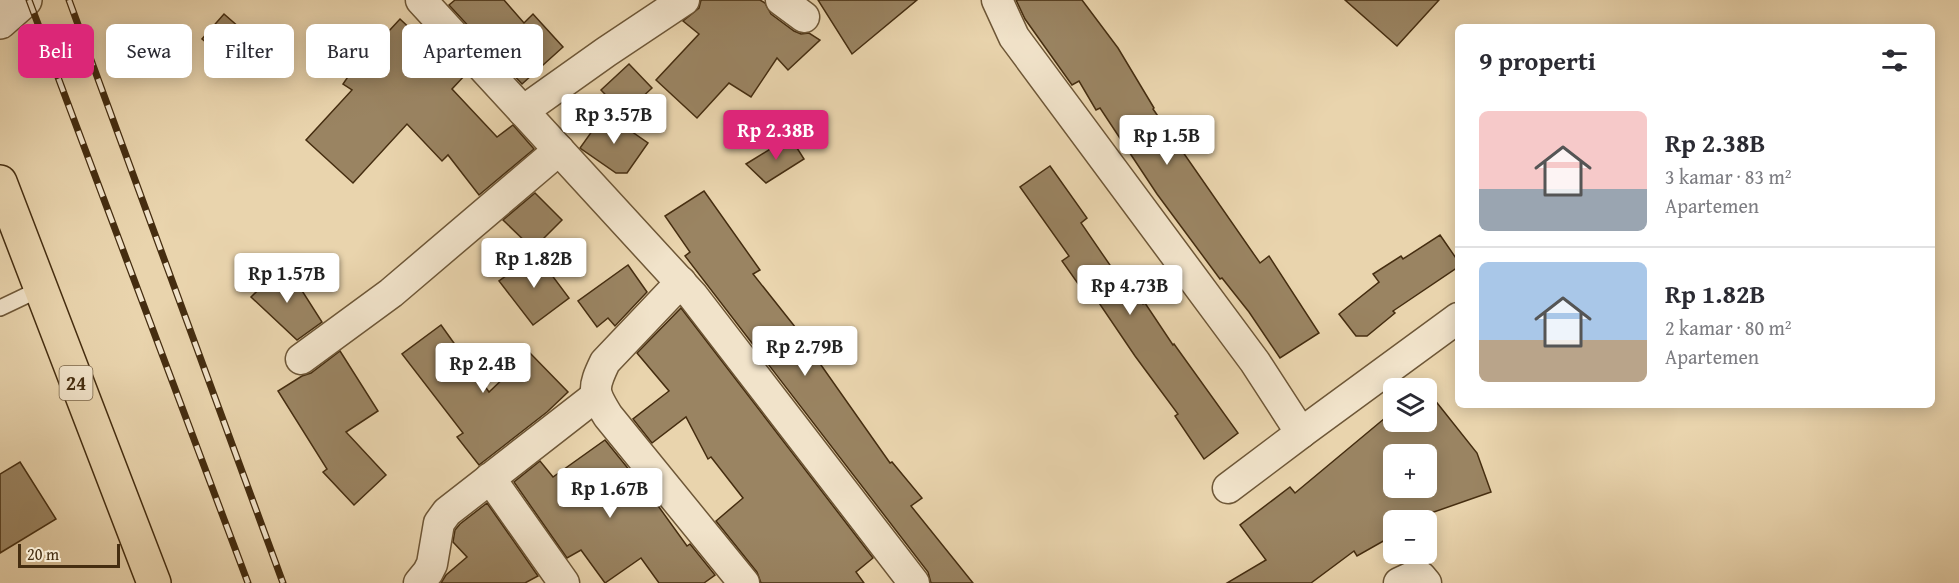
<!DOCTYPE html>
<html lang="id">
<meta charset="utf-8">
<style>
:root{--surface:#fff;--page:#f7f7f7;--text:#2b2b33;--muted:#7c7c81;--line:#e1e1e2;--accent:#db2777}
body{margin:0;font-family:"Gentium Book Plus",serif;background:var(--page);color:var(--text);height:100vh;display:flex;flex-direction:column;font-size:22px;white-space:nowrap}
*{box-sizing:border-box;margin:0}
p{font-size:20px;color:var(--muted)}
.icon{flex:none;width:33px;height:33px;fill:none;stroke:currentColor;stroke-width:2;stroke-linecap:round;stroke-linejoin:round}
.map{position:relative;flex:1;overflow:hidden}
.details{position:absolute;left:1455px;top:24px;width:480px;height:384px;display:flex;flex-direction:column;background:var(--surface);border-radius:9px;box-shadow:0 3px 15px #0003}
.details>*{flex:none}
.top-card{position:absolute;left:18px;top:24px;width:570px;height:54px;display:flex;gap:12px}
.fabs{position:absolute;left:1383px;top:378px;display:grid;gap:12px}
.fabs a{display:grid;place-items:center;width:54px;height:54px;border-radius:9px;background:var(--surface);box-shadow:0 3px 15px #0003;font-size:30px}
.scale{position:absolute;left:18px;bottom:15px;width:102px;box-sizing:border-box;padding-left:6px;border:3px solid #452d10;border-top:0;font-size:16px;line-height:21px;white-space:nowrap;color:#452d10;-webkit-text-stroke:4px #f1e3ca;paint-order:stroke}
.price{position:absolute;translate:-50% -51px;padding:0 14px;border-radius:6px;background:#fff;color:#222;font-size:20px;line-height:39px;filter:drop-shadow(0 2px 3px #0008)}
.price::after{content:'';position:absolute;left:50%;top:36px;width:18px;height:14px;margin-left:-9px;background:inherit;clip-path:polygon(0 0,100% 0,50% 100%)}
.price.current{background:var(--accent);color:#fff}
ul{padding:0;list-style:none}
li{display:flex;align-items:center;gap:18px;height:150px;padding:0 24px}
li+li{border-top:2px solid var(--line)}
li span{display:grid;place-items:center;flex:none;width:168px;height:120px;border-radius:9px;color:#555}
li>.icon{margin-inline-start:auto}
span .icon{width:72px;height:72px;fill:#fffc;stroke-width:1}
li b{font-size:26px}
h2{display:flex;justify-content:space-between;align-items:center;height:72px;padding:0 24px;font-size:26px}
.chip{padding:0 21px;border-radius:9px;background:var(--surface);box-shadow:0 3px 15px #0003;font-size:21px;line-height:54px}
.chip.current{background:var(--accent);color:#fff}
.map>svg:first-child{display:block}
.building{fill:#9a8462;stroke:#452d10;stroke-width:1.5;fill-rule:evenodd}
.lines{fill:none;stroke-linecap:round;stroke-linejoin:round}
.service-casing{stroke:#6e5737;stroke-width:18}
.minor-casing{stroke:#6e5737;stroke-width:33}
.tertiary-casing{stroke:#6e5737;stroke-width:36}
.trunk-casing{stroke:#452d10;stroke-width:36}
.service{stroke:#f1e3ca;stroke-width:15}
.minor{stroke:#f1e3ca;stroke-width:30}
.tertiary{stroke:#f1e3ca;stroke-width:33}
.trunk{stroke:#e9d4ad;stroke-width:33}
.rail-casing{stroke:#452d10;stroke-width:7}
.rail{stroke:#f1e3ca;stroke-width:4.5;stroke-dasharray:14;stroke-linecap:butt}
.labels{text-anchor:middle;stroke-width:4.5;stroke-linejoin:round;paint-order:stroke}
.shield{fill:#f1e3ca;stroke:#796448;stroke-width:1.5}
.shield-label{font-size:20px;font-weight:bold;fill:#452d10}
</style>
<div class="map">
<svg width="1959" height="583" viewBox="0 0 1959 583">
<rect width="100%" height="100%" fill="#e9d4ad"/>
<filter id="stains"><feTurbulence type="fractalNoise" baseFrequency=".00333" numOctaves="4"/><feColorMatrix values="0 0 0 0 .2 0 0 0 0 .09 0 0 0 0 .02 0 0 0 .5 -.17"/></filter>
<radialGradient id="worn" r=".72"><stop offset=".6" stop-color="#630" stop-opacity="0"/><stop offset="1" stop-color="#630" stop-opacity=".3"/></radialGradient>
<g class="building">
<path d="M455 0H504L524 23 533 14 563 47 522 84 449 5Z"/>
<path d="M701 0H760L765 3 771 14 794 31 801 34 809 33 820 40 788 70 777 58 751 97 729 83 697 118 656 80 699 34 683 21 699 8Z"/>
<path d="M818 0H917L852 54Z"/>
<path d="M1016 0H1082L1118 48 1154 108 1153 109 1260 263 1269 256 1319 333 1280 358 1249 312 1222 278 1220 279 1157 194 1100 108 1096 110 1079 81 1072 85 1025 19Z"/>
<path d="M1345 0H1439L1397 46Z"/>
<path d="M224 14 263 48 242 73 202 39Z"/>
<path d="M400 19 416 34 423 28 466 74 452 89 497 137 513 125 534 149 479 195 448 155 442 161 407 124 353 183 306 140 352 90 343 84 360 59 362 60Z"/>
<path d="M629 64 652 88 624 114 601 90Z"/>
<path d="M605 113 648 143 627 173H616L580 148Z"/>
<path d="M790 137 804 159 766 183 746 164Z"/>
<path d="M1050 166 1087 218 1081 223 1123 284 1128 281 1143 304 1145 303 1173 345 1174 344 1238 433 1204 459 1175 416 1178 414 1135 356 1091 291 1086 295 1062 261 1069 256 1020 187Z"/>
<path d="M704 191 760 270 753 274 811 347 809 348 890 463 892 462 922 498 911 506 973 583H931L928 572 685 256 690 252 665 216Z"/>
<path d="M535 193 562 220 533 249 503 220Z"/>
<path d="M1440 235 1458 261V267L1393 311 1395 313 1367 336H1356L1339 314 1379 282 1373 274 1401 256 1403 259Z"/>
<path d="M536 254 569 298 533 325 499 281Z"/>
<path d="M285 264 322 322 297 340 251 297Z"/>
<path d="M628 265 647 292 615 326 608 318 597 327 578 301Z"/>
<path d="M681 308 873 558 856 572 864 583H761L757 572 716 521 743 498 711 457 708 459 686 417 652 443 633 419 669 391 637 353Z"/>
<path d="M441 325 489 392 530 353 568 392 547 412 479 465 457 437 463 433 402 354Z"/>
<path d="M340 351 378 411 346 432 386 475 354 505 323 472 327 469 278 391 302 376 311 373Z"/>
<path d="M1426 389 1477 453 1491 492 1411 520H1394V535L1357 556 1354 551 1311 583H1227L1266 560 1240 525 1290 487 1295 493 1391 413 1394 414V422H1426ZM1394 454H1426V488H1394Z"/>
<path d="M605 440 656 503 687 546 690 544 715 575 704 583H659L641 558 605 583 581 550 567 558 514 482 540 461 553 477Z"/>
<path d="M20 462 56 519 0 553V474Z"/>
<path d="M487 503 538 576 525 583H441L446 575 467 557 453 542 455 530 460 524Z"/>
</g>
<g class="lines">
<g class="service-casing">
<path id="service" d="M0 308 40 289"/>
</g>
<g class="minor-casing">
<g id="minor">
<path d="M421 0 693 296 914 583"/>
<path d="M781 0 804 17"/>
<path d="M997 0 1014 37 1255 362 1301 433 1458 318"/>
<path d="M523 111 606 52 684 0"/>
<path d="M681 282 605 362C592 389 593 392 608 416L744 583"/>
<path d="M301 359 391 293 559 150"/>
<path d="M490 478 564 583"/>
<path d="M1228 488 1301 433"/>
<path d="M419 583 428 572 432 564 439 523 447 512 596 396"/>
<path d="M1399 583 1414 576 1421 577 1426 583"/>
</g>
</g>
<g class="tertiary-casing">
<path id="tertiary" d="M0 22 25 0"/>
</g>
<g class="trunk-casing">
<path id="trunk" d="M0 182 154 583"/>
</g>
<use href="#service" class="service"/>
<use href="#minor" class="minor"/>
<use href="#tertiary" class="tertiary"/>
<use href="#trunk" class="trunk"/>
<g class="rail-casing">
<g id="rail">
<path d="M29 0 248 583"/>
<path d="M69 0 283 583"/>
</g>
</g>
<use href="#rail" class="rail"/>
</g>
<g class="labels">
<rect class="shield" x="59.5" y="366" width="33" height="34" rx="4.5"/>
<g class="shield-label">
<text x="76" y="390">24</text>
</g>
</g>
<rect width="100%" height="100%" filter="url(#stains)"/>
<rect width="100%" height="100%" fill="url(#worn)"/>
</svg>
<div class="fabs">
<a><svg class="icon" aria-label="layers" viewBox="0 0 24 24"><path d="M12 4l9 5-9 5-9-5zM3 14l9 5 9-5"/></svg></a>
<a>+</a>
<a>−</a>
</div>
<div class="scale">20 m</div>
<b class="price" style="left:614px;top:145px">Rp 3.57B</b>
<b class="price current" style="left:776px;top:161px">Rp 2.38B</b>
<b class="price" style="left:1167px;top:166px">Rp 1.5B</b>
<b class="price" style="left:534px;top:289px">Rp 1.82B</b>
<b class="price" style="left:287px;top:304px">Rp 1.57B</b>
<b class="price" style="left:1130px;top:316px">Rp 4.73B</b>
<b class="price" style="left:805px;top:377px">Rp 2.79B</b>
<b class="price" style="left:483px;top:394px">Rp 2.4B</b>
<b class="price" style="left:610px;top:519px">Rp 1.67B</b>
<div class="top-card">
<a class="chip current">Beli</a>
<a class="chip">Sewa</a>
<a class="chip">Filter</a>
<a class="chip">Baru</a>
<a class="chip">Apartemen</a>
</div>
<section class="details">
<h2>9 properti<svg class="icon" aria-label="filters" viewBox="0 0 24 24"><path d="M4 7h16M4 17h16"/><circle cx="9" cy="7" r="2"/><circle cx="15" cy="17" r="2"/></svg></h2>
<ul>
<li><span style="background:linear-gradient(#f6c9c9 65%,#9aa5b1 0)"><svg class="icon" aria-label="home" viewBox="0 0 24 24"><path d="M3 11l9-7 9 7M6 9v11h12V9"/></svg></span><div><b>Rp 2.38B</b><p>3 kamar · 83 m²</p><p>Apartemen</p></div></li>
<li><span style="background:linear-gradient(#a9c7e8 65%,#b9a48a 0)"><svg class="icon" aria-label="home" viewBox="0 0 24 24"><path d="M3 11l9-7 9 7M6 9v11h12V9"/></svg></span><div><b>Rp 1.82B</b><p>2 kamar · 80 m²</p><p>Apartemen</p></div></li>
</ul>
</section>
</div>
